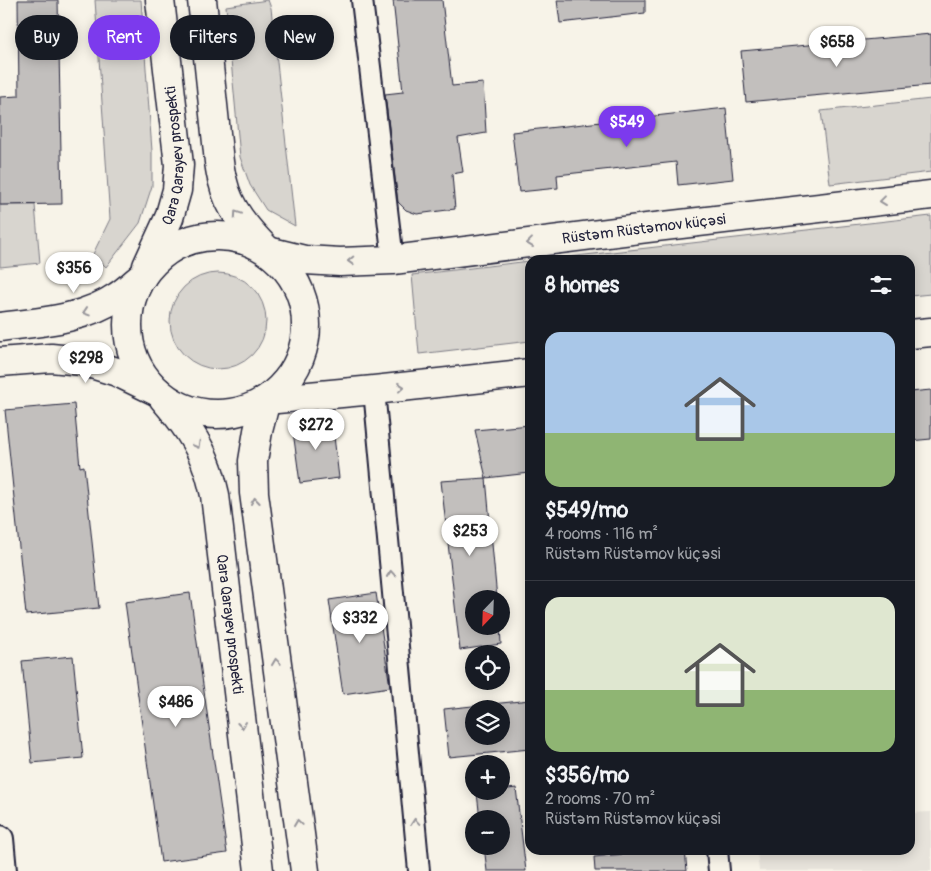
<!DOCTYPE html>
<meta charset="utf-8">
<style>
:root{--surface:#171b24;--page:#20242c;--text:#f1f3f6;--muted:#9ea1a6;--line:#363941;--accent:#7c3aed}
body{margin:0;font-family:Pangolin,sans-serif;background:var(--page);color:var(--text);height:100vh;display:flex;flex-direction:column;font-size:19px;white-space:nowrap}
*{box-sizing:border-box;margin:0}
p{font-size:16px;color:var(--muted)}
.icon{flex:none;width:28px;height:28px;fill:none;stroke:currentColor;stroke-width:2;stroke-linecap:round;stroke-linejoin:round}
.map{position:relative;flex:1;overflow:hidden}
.side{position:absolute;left:525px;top:255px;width:390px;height:600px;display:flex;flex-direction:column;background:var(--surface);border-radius:15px;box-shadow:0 2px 12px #0003}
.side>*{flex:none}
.top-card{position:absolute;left:15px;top:15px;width:435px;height:45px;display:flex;gap:10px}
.needle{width:32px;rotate:203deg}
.controls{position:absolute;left:465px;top:590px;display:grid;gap:10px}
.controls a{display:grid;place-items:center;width:45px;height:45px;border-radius:50%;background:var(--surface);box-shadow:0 2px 12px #0003;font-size:25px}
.price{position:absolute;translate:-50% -42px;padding:0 11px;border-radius:18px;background:#fff;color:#222;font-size:16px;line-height:32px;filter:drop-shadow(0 1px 2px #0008)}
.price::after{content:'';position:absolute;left:50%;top:30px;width:15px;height:11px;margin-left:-8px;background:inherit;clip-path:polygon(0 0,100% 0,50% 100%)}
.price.current{background:var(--accent);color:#fff}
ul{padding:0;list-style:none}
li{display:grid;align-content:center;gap:10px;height:265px;padding:0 20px}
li+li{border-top:1px solid var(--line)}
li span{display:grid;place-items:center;height:155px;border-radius:15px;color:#555}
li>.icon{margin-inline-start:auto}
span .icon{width:90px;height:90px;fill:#fffc;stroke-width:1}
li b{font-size:21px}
h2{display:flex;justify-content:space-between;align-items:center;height:60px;padding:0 20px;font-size:21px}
.pill{padding:0 18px;border-radius:22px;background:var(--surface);box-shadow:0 2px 12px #0003;font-size:18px;line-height:45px}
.pill.current{background:var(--accent);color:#fff}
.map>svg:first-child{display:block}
.built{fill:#e7e3db}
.green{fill:#d8d5cf;stroke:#7d7c85}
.building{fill:#c2bfbd;stroke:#22223b;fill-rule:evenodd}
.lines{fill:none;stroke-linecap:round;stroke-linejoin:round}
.minor-casing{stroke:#22223b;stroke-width:24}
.tertiary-casing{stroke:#22223b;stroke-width:30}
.secondary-casing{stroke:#22223b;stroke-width:31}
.primary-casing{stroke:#22223b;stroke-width:31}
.minor{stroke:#f7f3e8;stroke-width:20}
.tertiary{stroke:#f7f3e8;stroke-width:26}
.secondary{stroke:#f7f3e8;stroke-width:28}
.primary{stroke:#f7f3e8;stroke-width:28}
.oneway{stroke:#97959a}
.labels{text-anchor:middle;stroke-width:4;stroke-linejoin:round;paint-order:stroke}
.street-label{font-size:15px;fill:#22223b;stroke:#f7f3e8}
</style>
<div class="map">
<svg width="931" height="871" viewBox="0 0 931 871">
<rect width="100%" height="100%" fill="#f7f3e8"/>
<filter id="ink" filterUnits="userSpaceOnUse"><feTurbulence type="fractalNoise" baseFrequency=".02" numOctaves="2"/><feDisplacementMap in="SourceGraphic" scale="10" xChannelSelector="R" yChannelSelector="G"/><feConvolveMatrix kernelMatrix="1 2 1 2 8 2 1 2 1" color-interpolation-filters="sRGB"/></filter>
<g filter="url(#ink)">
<path class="built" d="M931 812V871H759L757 850H910V813Z"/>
<g class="green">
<path d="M95 0H141L152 151V186L140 223 106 267 93 254 110 219Z"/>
<path d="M268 0 271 8 295 226 266 210 250 185 240 157 226 6Z"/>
<path d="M931 99V172L830 184 821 111Z"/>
<path d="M0 205H35L40 263 0 267Z"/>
<path d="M931 216V294L910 296V260H541Z"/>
<path d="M530 261V341L419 354 412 275Z"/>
<circle cx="218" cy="321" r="48"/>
</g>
<g class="building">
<path d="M18 0H58L62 204 0 205V97L19 96Z"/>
<path d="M393 0H442L452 86 483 83 486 133 458 138 463 172 452 174 455 209 417 214 406 210 398 202 385 94 403 92Z"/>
<path d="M557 0H645V13L560 23Z"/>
<path d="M931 34V85L746 102 741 51Z"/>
<path d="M726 108 733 179 678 185 676 162 557 175 558 188 519 192 512 132Z"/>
<path d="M931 390V439L910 441V392Z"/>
<path d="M74 404 80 467 84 466 99 608 26 615 5 410Z"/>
<path d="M332 420 339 478 300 483 292 424Z"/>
<path d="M530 425V473L486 478 475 430Z"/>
<path d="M486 478 497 599H474V626H500L501 644 460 650 441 481Z"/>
<path d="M190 593 227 853 161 862 125 602Z"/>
<path d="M376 593 390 687 343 694 329 600Z"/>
<path d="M73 656 83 758 32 763 22 661Z"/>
<path d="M530 700V749L449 757 444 709ZM474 709H501V736H474Z"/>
<path d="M516 788 526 871H487L484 846H501V819H480L477 793 501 791V790Z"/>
<path d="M666 850H685L687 871H595L594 857Z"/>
</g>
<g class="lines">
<g class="minor-casing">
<g id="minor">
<path d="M362 0 393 260"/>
<path d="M374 390 419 871"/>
<path d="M717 850 719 871"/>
</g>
</g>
<g class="tertiary-casing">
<path id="tertiary" d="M0 839 3 871"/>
</g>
<g class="secondary-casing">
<g id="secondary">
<path id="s1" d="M268 251 305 260 340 262 393 260 647 228 931 195"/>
<path d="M0 327C40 322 83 320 118 296 126 291 134 283 142 277"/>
<path d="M910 334 931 332"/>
<path d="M0 362 51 358 82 361 117 372 158 392"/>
<path d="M266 400 374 390 530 373"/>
</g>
</g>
<g class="primary-casing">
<g id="primary">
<path d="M202 0 219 162C220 169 221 176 223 182 229 209 247 229 265 248"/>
<circle cx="217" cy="325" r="89"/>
<path id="s2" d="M147 266 169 218 177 190 179 165 160 0"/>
<path id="s3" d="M164 399C182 420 199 442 208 469 211 477 213 487 215 495L259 871"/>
<path d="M266 400 258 431 253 461 254 493 305 871"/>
</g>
</g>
<use href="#minor" class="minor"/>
<use href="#tertiary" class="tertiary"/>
<use href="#secondary" class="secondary"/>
<use href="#primary" class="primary"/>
</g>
<defs><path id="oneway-chevron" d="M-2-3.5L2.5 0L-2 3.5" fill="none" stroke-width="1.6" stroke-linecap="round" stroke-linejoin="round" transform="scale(1.25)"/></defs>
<g class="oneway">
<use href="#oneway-chevron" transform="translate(883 201) rotate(173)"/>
<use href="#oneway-chevron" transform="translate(237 214) rotate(-124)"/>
<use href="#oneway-chevron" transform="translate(530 243) rotate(173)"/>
<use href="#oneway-chevron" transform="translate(351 261) rotate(178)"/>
<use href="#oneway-chevron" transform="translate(86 312) rotate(162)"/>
<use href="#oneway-chevron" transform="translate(401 387) rotate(-6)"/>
<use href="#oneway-chevron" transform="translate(197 445) rotate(62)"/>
<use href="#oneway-chevron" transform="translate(255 501) rotate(-96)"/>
<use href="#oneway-chevron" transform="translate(391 574) rotate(-95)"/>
<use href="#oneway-chevron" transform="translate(276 662) rotate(-98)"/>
<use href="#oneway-chevron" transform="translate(242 725) rotate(83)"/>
<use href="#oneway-chevron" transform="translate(415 822) rotate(-95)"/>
<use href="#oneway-chevron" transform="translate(298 823) rotate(-98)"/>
</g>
</g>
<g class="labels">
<g class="street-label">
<text dy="5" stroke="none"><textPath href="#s2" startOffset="116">Qara Qarayev prospekti</textPath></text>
<text dy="5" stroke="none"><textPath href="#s1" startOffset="379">Rüstəm Rüstəmov küçəsi</textPath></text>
<text dy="5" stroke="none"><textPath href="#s3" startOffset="240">Qara Qarayev prospekti</textPath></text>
</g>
</g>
</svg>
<div class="controls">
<a><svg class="needle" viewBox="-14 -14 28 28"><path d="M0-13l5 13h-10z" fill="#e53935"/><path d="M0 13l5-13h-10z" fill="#9ea1a6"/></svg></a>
<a><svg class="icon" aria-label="locate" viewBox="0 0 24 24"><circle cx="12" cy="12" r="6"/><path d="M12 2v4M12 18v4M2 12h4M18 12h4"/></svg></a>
<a><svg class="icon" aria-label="layers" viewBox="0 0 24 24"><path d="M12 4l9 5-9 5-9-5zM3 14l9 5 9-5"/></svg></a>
<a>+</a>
<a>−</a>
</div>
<b class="price" style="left:837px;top:68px">$658</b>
<b class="price current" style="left:627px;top:148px">$549</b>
<b class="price" style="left:74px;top:294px">$356</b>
<b class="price" style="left:86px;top:384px">$298</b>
<b class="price" style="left:316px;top:451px">$272</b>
<b class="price" style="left:470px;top:557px">$253</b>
<b class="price" style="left:360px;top:644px">$332</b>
<b class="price" style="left:176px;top:728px">$486</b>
<div class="top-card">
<a class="pill">Buy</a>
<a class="pill current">Rent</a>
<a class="pill">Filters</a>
<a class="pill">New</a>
</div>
<section class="side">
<h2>8 homes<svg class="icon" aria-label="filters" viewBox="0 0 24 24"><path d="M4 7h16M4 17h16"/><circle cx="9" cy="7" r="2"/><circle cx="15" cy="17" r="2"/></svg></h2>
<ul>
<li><span style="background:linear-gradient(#a9c7e8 65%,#8fb573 0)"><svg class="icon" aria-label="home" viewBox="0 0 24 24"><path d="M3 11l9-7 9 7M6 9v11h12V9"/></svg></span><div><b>$549/mo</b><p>4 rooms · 116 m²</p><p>Rüstəm Rüstəmov küçəsi</p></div></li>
<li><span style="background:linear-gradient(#dfe7d0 60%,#8fb573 0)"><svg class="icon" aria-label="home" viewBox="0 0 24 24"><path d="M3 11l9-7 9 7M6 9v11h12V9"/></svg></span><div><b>$356/mo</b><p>2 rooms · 70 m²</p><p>Rüstəm Rüstəmov küçəsi</p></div></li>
</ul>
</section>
</div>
